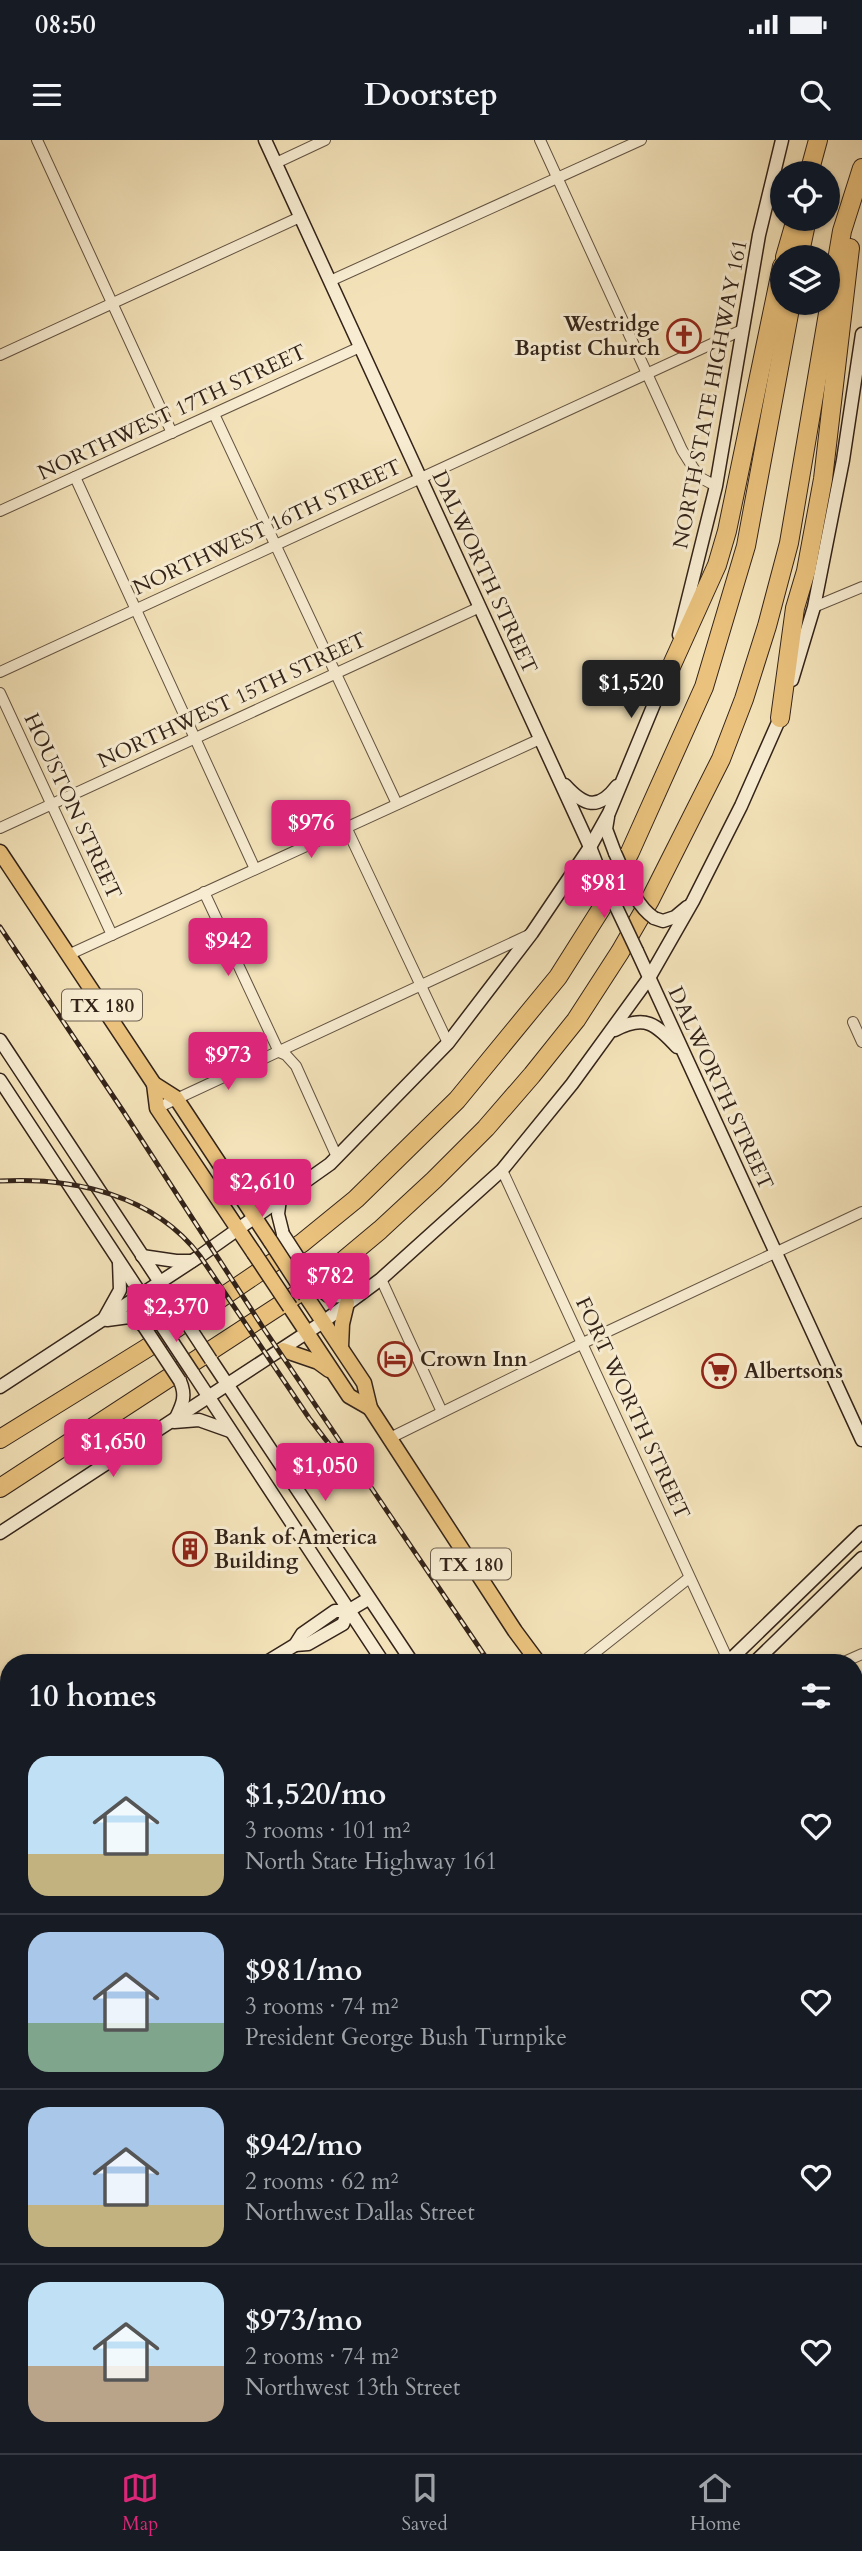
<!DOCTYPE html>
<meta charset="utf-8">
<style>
:root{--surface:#171b24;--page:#242831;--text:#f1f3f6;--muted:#9ea1a6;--line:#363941;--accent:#db2777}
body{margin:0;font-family:Cardo,serif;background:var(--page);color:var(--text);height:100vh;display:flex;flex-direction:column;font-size:26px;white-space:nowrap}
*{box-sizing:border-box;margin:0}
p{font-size:23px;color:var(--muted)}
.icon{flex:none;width:38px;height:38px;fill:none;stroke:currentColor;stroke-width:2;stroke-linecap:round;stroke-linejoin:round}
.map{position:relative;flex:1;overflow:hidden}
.drawer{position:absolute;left:0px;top:1514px;width:863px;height:800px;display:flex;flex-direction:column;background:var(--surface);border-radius:28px 28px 0 0;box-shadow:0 2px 5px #0004}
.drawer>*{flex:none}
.controls{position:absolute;left:770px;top:21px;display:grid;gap:14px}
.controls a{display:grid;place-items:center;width:70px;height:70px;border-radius:50%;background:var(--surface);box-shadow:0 2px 5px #0004;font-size:35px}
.price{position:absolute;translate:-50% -60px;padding:0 16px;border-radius:7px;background:var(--accent);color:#fff;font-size:23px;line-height:46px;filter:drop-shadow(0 2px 4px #0008)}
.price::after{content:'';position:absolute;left:50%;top:42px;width:21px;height:16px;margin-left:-10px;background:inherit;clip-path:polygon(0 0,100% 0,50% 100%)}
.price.active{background:#222;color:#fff}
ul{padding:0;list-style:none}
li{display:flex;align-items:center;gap:21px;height:175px;padding:0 28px}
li+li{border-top:2px solid var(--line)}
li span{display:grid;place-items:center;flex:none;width:196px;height:140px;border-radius:21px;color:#555}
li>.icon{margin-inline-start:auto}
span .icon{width:84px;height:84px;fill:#fffc;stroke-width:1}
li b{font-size:30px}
h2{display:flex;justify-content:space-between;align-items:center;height:84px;padding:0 28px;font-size:30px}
.status{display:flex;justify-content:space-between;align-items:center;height:49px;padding:0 35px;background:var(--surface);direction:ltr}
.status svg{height:19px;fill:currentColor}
header{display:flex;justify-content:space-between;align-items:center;height:91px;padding:0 28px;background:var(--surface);font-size:32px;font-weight:700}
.tab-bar{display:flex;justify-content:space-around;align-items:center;height:98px;border-top:2px solid var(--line);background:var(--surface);font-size:19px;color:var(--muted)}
.tab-bar a{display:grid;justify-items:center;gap:4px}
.tab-bar .active{color:var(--accent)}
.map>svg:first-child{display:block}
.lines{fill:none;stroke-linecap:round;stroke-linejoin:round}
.street-casing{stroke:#635341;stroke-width:12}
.secondary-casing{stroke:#332319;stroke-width:15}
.primary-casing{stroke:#332319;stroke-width:17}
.highway-casing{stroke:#332319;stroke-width:20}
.street{stroke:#f8edd2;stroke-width:10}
.secondary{stroke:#f8edd2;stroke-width:12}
.primary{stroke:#eac27d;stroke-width:14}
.highway{stroke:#eac27d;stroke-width:18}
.rail-casing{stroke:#332319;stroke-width:5}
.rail{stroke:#f8edd2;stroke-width:2.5;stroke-dasharray:8;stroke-linecap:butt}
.secondary-bridge-casing{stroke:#332319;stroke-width:15;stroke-linecap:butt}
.primary-bridge-casing{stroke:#332319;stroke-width:17;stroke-linecap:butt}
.secondary-bridge{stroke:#f8edd2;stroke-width:12}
.primary-bridge{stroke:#eac27d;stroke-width:14}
.labels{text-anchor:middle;stroke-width:6;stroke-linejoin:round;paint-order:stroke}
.shield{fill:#f8edd2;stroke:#6e6050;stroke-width:2}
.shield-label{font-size:19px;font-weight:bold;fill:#332319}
.poi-label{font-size:21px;font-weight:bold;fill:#332319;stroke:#f8edd2;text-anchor:start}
.street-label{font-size:21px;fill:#332319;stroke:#f8edd2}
</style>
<div class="status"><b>08:50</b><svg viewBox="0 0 49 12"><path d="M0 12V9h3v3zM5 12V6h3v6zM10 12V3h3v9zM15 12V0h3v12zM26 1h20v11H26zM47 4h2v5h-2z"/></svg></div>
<header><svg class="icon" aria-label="menu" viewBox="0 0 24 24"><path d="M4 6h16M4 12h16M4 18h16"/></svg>Doorstep<svg class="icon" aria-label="search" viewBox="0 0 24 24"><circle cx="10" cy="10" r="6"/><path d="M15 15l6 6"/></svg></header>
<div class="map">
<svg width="862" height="2313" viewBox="0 0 862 2313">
<rect width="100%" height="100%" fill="#f4e3ba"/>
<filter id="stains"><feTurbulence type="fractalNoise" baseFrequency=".00286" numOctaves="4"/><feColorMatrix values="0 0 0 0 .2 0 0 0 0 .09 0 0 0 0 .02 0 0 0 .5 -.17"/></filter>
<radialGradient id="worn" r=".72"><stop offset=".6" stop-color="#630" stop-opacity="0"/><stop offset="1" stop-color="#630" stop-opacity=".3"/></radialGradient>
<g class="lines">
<g class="street-casing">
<g id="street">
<path d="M37 0 172 293"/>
<path d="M540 0 682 310 699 337 716 346"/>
<path d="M276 23 325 0"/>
<path d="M330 141 641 0"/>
<path d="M0 215 300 77"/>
<path d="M214 274 397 664"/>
<path d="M75 337 255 729"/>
<path d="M0 371 360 207"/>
<path d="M814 467 862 447"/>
<path d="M0 532 742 190"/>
<path d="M0 553 112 795"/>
<path d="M346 687 448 903"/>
<path d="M0 688 480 467"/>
<path d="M204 752 279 912 286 915 296 926 337 1017"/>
<path d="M68 815 540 599"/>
<path d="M853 882 862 902"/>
<path d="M157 968 531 794"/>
<path d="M502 1030 729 1522"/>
<path d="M381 1139 442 1272"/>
<path d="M390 1298 583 1203 862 1072"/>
<path d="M583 1522 689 1438"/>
<path d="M844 1522 862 1514"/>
<path d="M0 1560 9 1578"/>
<path d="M854 1782 862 1778"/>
<path d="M854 1796 857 1805 854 1810"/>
<path d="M854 2197V2215"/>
<path d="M0 2227 9 2223"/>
<path d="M55 2305 59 2313"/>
<path d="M199 2305 203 2313"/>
<path d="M309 2313V2305"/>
<path d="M437 2313V2305"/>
<path d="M666 2313 682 2305"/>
</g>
</g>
<g class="secondary-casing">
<g id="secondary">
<path d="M265 0 590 707 601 735"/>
<path d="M679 495 716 346 759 95 782 0"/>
<path d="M792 540 814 467 843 320 862 194"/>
<path d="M565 645C584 666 598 671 617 646"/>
<path d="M608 677 606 689 615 713"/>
<path d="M654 778 663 781 675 777 687 767"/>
<path d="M637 811 862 1300"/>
<path d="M615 890C645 874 656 884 677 907"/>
<path d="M0 900 175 1165"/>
<path d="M0 940 156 1177"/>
<path d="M280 1059 278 1074 283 1094"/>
<path d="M142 1116 176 1121H192"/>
<path d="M318 1148 328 1156 355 1157"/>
<path d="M105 1177 120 1150 119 1122"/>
<path d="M107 1180 129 1177 143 1185"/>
<path d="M211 1220 412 1522"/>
<path d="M193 1233 383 1522"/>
<path d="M0 1247 200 1116 330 1024 448 903 532 793 590 707 609 673 671 523"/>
<path d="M175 1280C182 1265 187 1257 180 1241"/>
<path d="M174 1282 199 1280 230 1291"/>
<path d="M0 1393 323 1182 381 1139 502 1030 572 944 649 838 693 761 741 666 783 571"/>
<path d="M295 1505 308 1504 343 1484 348 1471"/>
<path d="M267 1522 295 1505 302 1494 335 1471H348L368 1459"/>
<path d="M728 1522 862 1392"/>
<path d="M755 1522 862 1418"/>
<path d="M0 1681 9 1677"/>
<path d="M0 1912 9 1931"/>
<path d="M0 1953 9 1972"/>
<path d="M854 1973 862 1980"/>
<path d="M854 2002 862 2009"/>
<path d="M0 2121 9 2117"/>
<path d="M0 2138 9 2134"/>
</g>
</g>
<g class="primary-casing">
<g id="primary">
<path d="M0 712 154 944 176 958 271 1102"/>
<path d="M154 944 157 968 254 1113"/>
<path d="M233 1045C260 1056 267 1058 295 1049"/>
<path d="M306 1156 364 1243 370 1268 515 1491 538 1522"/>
<path d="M290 1167 349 1256 370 1268"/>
<path d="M341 1207 342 1184 347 1163"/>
<path d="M283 1210 318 1222 329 1230"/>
<path d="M854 1829 862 1835"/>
</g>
</g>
<g class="highway-casing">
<g id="highway">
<path d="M809 33 818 0"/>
<path d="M785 117 796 79"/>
<path d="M799 117 807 79"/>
<path d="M670 529 717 425 727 391 782 126"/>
<path d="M780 578 795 468 806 431 823 339 850 108"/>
<path d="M0 1299 147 1208 302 1103 356 1059 457 960 558 837 601 769 630 712 704 547 746 406 791 163"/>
<path d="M0 1348 325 1136 380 1090 434 1040 486 988 532 935 576 880 620 812 650 760 721 619 744 559 767 486 789 403 842 91 862 28"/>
</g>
</g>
<use href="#street" class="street"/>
<use href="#secondary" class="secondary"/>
<use href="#primary" class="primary"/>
<use href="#highway" class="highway"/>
<g class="rail-casing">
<g id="rail">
<path d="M0 787 123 971 262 1186 489 1522"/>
<path d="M0 1041C74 1037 154 1055 200 1116L309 1278 342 1321"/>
<path d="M854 1889 862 1896"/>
</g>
</g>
<use href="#rail" class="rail"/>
<g class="secondary-bridge-casing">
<g id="secondary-bridge">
<path d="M615 713C626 736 633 763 654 778"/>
<path d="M601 735 637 811"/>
<path d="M283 1094 318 1148"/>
<path d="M175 1165 211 1220"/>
<path d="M156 1177 193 1233"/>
<path d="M143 1185 180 1241"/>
</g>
</g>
<g class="primary-bridge-casing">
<g id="primary-bridge">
<path d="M271 1102 306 1156"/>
<path d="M254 1113 290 1167"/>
</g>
</g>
<use href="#secondary-bridge" class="secondary-bridge"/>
<use href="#primary-bridge" class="primary-bridge"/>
</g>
<defs>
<g id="church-ring" transform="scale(1.75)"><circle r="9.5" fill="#f8edd2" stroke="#8f2418" stroke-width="1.5"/><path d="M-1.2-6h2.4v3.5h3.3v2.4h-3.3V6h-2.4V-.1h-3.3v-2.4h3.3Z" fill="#8f2418"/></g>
<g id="hotel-ring" transform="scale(1.75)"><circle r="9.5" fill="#f8edd2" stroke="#8f2418" stroke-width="1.5"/><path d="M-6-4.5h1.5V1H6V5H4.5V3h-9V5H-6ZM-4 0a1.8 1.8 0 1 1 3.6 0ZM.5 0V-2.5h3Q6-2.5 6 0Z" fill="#8f2418"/></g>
<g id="supermarket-ring" transform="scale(1.75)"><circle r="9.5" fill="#f8edd2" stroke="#8f2418" stroke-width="1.5"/><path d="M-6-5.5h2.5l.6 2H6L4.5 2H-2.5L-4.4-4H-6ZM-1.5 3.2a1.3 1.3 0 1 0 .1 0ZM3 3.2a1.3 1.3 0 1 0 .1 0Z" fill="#8f2418"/></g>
<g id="building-ring" transform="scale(1.75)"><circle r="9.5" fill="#f8edd2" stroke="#8f2418" stroke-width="1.5"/><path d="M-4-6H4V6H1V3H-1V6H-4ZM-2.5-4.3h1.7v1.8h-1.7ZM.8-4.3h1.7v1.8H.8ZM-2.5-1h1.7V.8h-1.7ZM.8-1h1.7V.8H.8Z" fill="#8f2418"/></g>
</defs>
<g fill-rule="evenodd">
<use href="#church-ring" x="684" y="196"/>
<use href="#hotel-ring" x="395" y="1219"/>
<use href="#supermarket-ring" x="719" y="1231"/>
<use href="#building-ring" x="190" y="1409"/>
</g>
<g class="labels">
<g class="shield">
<rect x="62" y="849.5" width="80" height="31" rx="5"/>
<rect x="431" y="1408.5" width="80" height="31" rx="5"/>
</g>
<g class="shield-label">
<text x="102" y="872">TX 180</text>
<text x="471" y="1431">TX 180</text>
</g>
<g class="poi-label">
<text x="660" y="191" text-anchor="end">Westridge<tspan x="660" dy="24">Baptist Church</tspan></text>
<text x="420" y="1226">Crown Inn</text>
<text x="744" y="1238">Albertsons</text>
<text x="214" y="1404">Bank of America<tspan x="214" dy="24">Building</tspan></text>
</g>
<g class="street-label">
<text transform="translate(710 254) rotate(-79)" y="7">NORTH STATE HIGHWAY 161</text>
<text transform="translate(172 272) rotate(-25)" y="7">NORTHWEST 17TH STREET</text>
<text transform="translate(267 387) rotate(-25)" y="7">NORTHWEST 16TH STREET</text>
<text transform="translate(485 432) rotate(65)" y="7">DALWORTH STREET</text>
<text transform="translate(232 560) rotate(-25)" y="7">NORTHWEST 15TH STREET</text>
<text transform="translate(73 666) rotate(65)" y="7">HOUSTON STREET</text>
<text transform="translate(721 948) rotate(65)" y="7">DALWORTH STREET</text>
<text transform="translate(633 1268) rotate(65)" y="7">FORT WORTH STREET</text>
</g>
</g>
<rect width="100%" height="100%" filter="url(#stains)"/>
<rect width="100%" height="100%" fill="url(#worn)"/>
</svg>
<div class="controls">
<a><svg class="icon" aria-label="locate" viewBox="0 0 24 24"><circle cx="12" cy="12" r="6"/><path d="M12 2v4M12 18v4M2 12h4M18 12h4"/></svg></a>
<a><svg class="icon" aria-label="layers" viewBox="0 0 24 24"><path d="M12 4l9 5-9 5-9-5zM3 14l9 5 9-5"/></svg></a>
</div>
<b class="price active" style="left:631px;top:580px">$1,520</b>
<b class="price" style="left:311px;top:720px">$976</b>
<b class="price" style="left:604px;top:780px">$981</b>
<b class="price" style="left:228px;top:838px">$942</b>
<b class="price" style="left:228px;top:952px">$973</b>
<b class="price" style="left:262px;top:1079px">$2,610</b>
<b class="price" style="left:330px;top:1173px">$782</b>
<b class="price" style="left:176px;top:1204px">$2,370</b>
<b class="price" style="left:113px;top:1339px">$1,650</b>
<b class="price" style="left:325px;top:1363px">$1,050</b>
<section class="drawer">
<h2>10 homes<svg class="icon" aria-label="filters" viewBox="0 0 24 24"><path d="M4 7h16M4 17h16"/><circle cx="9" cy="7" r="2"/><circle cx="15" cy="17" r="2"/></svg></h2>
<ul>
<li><span style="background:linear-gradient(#bfe0f5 70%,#c2b280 0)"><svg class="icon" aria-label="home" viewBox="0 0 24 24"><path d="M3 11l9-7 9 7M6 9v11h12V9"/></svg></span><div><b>$1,520/mo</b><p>3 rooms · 101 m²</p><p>North State Highway 161</p></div><svg class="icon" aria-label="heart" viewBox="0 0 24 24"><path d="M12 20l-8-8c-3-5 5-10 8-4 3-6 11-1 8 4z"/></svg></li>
<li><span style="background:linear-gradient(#a9c7e8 65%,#7fa58c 0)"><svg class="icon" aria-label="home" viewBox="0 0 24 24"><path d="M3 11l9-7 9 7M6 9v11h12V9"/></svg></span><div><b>$981/mo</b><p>3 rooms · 74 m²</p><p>President George Bush Turnpike</p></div><svg class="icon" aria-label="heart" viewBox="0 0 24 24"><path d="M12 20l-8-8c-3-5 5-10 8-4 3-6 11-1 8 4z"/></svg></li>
<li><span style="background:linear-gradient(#a9c7e8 70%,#c2b280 0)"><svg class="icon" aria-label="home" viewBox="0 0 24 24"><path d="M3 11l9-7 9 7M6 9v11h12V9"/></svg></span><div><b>$942/mo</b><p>2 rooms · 62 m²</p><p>Northwest Dallas Street</p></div><svg class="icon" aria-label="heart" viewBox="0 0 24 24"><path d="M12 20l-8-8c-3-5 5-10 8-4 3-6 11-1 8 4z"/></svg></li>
<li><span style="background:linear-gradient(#bfe0f5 60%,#b9a48a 0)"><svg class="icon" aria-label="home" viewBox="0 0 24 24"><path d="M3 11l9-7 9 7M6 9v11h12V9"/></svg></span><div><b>$973/mo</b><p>2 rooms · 74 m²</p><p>Northwest 13th Street</p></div><svg class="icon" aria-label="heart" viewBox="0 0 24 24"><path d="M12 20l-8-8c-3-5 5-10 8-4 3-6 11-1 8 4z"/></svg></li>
</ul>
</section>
</div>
<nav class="tab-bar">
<a class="active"><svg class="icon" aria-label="map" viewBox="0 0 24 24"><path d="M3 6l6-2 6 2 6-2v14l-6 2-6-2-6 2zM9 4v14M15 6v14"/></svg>Map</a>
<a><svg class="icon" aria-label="saved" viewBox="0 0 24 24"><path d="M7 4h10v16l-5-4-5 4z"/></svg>Saved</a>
<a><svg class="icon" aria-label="home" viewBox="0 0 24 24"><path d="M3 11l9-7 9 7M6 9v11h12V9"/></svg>Home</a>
</nav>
